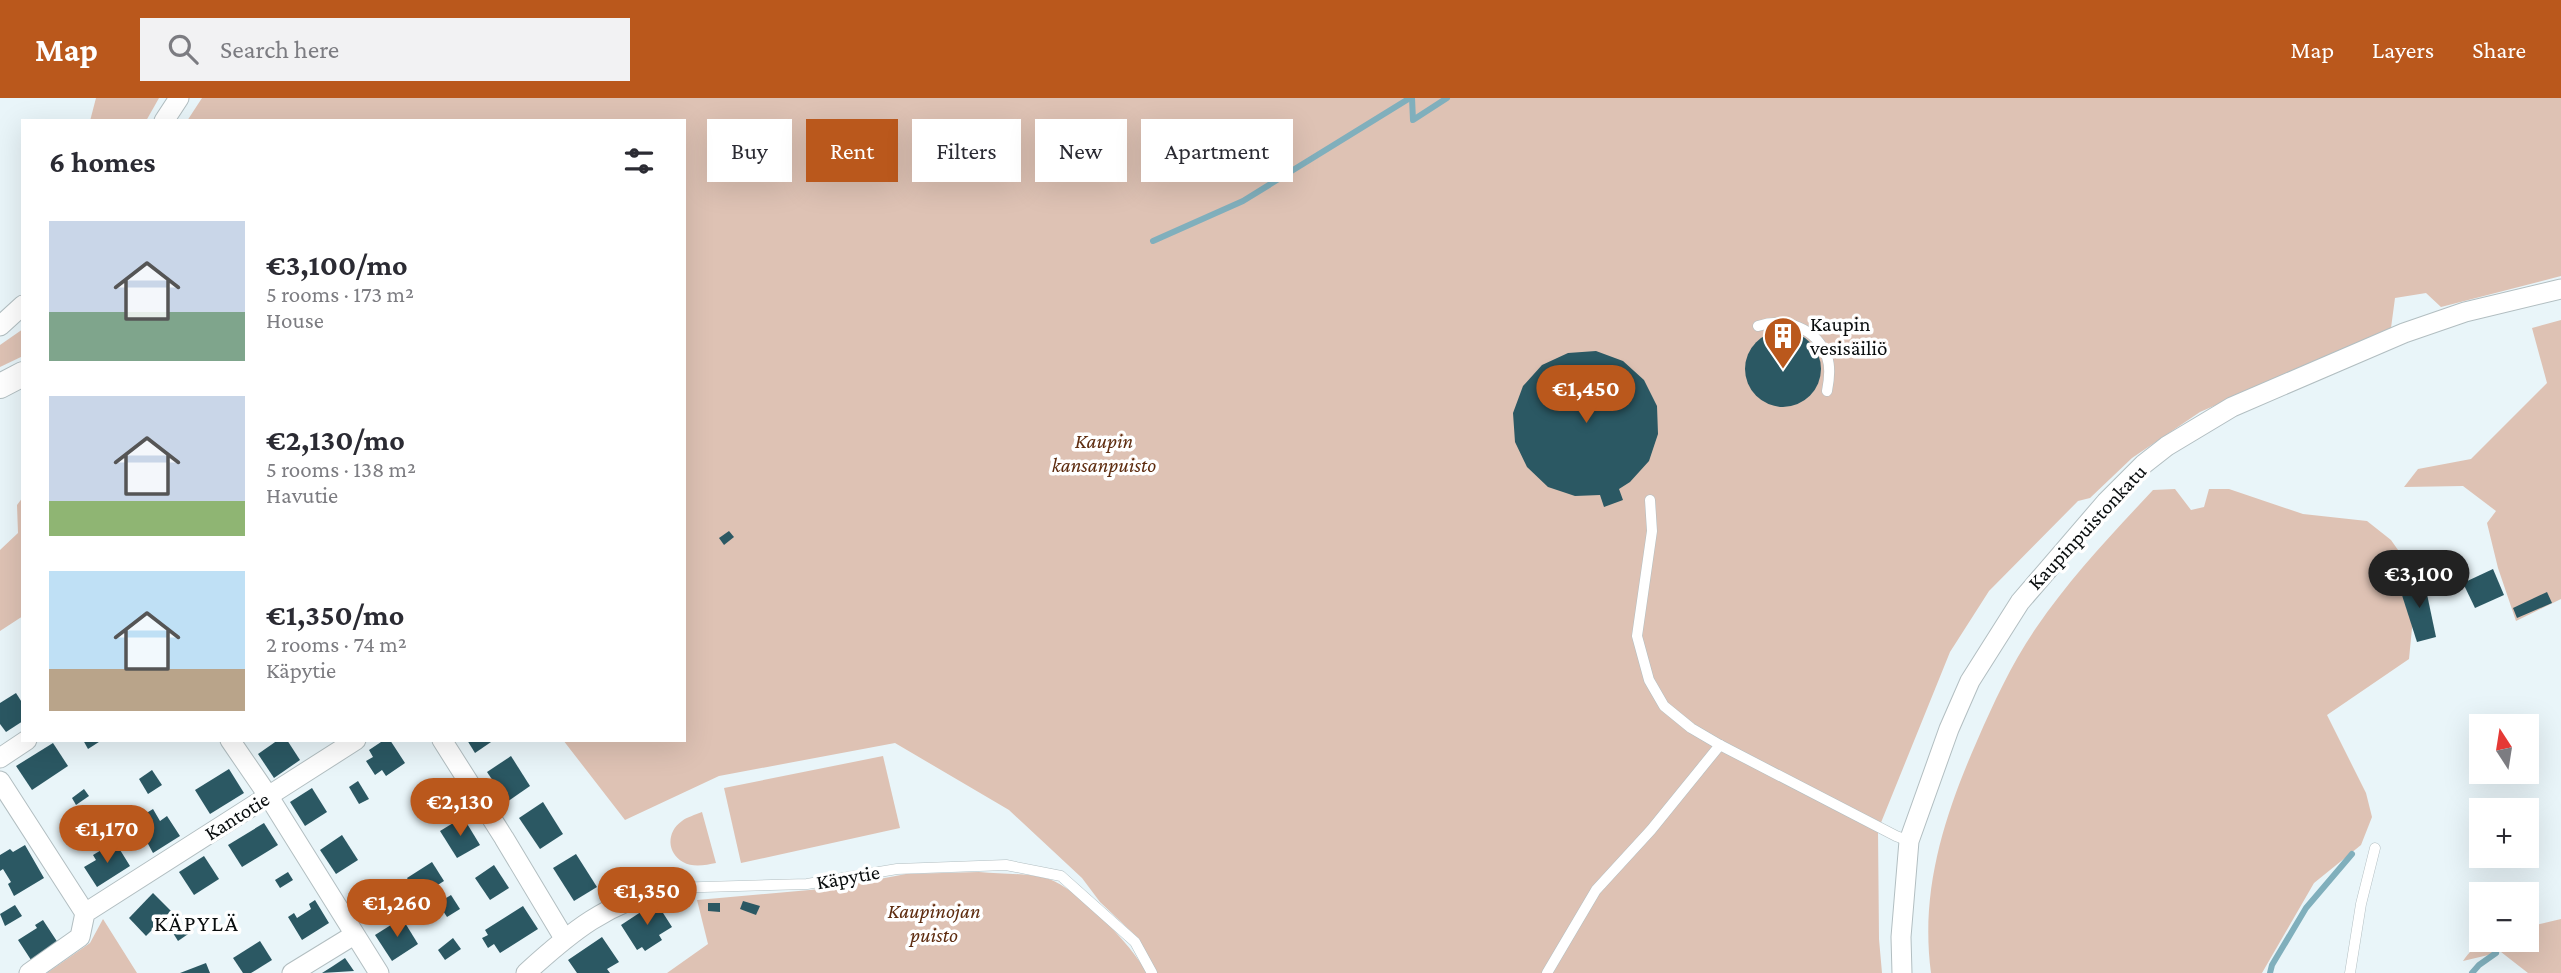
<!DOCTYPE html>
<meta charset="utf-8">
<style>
:root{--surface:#fff;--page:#f2f2f3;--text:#2b2b33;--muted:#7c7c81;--accent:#ba581c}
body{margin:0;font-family:"Crimson Pro",serif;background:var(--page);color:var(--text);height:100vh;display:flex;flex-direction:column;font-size:26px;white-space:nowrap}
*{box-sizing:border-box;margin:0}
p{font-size:23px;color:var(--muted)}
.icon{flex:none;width:38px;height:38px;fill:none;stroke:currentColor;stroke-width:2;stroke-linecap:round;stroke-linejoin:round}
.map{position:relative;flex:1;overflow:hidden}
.side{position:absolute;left:21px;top:21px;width:665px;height:623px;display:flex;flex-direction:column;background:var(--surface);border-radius:0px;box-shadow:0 7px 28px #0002}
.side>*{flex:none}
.guide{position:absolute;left:707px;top:21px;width:665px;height:63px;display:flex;gap:14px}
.needle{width:46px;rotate:348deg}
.fabs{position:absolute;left:2469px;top:616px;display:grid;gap:14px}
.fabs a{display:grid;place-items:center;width:70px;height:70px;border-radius:0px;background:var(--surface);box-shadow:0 7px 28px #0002;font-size:35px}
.price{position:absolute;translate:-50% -60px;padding:0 16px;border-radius:24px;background:var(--accent);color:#fff;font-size:23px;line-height:46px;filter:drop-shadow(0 2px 4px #0008)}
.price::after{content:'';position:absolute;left:50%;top:42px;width:21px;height:16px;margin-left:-10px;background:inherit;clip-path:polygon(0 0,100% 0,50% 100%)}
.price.selected{background:#222;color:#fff}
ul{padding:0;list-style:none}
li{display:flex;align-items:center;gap:21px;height:175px;padding:0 28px}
li span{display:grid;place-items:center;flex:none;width:196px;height:140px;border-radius:0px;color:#555}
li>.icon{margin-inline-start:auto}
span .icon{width:84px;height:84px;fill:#fffc;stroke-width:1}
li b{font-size:30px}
h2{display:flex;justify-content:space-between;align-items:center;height:84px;padding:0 28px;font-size:30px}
.pill{padding:0 24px;border-radius:0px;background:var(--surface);box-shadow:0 7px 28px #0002;font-size:24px;line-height:63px}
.pill.selected{background:var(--accent);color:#fff}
header{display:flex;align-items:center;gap:42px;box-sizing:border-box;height:98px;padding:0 35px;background:var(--accent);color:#fff}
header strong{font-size:33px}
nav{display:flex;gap:38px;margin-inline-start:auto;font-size:24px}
.search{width:490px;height:63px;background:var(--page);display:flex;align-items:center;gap:18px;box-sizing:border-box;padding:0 24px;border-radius:0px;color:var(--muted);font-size:26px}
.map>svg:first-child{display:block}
.green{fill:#dec2b4}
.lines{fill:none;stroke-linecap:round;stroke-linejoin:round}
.stream{stroke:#80afbc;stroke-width:6}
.building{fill:#2b5863}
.service-casing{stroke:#b2bec1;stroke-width:11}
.minor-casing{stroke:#b2bec1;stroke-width:21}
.tertiary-casing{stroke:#b2bec1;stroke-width:26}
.service{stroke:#fff;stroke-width:10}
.minor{stroke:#fff;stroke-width:19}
.tertiary{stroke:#fff;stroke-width:24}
.labels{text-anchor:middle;stroke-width:7;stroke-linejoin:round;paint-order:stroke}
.poi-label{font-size:21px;fill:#090d0e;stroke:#fff;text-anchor:start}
.park-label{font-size:21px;font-style:italic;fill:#5e2c0f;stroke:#fff}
.street-label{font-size:21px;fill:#090d0e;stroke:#fff}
.neighbourhood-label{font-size:23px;letter-spacing:2px;fill:#090d0e;stroke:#fff}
</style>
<header>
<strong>Map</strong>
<div class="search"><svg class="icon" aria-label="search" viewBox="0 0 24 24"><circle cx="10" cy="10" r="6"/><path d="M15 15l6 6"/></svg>Search here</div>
<nav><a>Map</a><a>Layers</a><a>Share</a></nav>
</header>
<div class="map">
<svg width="2561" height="875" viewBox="0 0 2561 875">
<rect width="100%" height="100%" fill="#e9f5f9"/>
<g class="green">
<path d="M96 0H159L146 23H90Z"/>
<path d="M202 0H2561V178L2441 209 2426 195 2395 200 2391 230 2200 314 2132 360 2090 400 2078 403 1989 493 1950 554 1878 732 1879 841 1882 875H1157L1138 840 1100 804 1082 780 1009 712 895 645 719 678 625 722 563 642H684V23H187Z"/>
<path d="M2561 222V501L2516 523 2498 470 2487 425 2496 413 2463 388 2404 389 2418 371 2471 361 2547 285 2532 230Z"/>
<path d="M23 231V258L0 269V247Z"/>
<path d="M2175 391 2191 412 2204 409 2209 391H2229L2303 416 2367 423 2391 442 2417 479 2409 561 2327 617 2366 695 2372 719 2361 747 2314 785 2262 875H1931C1920 793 1944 718 1977 643 1994 604 2012 565 2036 530 2070 480 2112 436 2153 392Z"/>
<path d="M23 399V518L0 533V452L18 435 17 407Z"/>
<path d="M883 658 900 730 741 765 724 690Z"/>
<path d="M702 714 716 765C706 767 693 770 683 764 667 755 666 734 682 723 687 719 695 717 702 714Z"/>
<path d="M979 774C1000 776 1024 775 1045 780 1074 786 1133 848 1147 875H667L708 846 697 802 832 790 906 776Z"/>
<path d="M103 821 137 875H47L90 845Z"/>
<path d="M2561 821V875H2528L2501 854 2463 863C2479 838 2500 842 2527 842V829Z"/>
</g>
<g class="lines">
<g class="stream">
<path d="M1412 0 1413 22 1447 0"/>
<path d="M1153 143 1243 103 1410 0"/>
<path d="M2270 875 2272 867 2306 810 2352 756"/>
<path d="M2472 875 2479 867 2496 855"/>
</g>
</g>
<g class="building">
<circle cx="1783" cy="271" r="38"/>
<path d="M1596 253 1623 263 1644 282 1657 308 1658 336 1649 363 1630 384 1619 391 1623 402 1604 409 1600 397 1575 398 1548 389 1527 369 1515 344 1513 315 1523 288 1542 267 1568 255Z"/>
<path d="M729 433 734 439 724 447 719 440Z"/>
<path d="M2493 471 2504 497 2475 510 2463 485Z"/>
<path d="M2424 482 2436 539 2417 544 2400 491 2407 485Z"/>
<path d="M2547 494 2552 505 2517 520 2513 510Z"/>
<path d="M16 595 23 606V623L6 634 0 626V605Z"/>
<path d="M83 642H102L88 651Z"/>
<path d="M278 642H287L300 662 274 680 258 656Z"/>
<path d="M384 642H390L405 665 386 678 382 672 375 677 366 663 373 659 369 652Z"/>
<path d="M467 642H494L475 655Z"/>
<path d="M53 645 68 668 32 692 16 668Z"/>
<path d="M511 658 530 688 507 704 487 674Z"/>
<path d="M229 671 244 695 210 716 195 692Z"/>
<path d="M152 672 162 687 148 696 139 681Z"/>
<path d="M436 680 453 705 434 718 417 693Z"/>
<path d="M358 683 369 701 359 706 349 689Z"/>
<path d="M312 690 327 714 305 728 290 704Z"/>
<path d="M84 691 89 698 76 707 72 700Z"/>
<path d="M543 704 563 736 540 751 519 720Z"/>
<path d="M153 711 160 723 167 718 180 738 153 755 135 722Z"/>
<path d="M463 719 480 747 457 760 440 733Z"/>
<path d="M264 725 278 747 242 769 228 747Z"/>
<path d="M342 737 358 762 336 776 320 752Z"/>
<path d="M25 747 44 780 14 798 8 786 11 784 3 771 0 773V757L10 751 13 754Z"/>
<path d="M117 747 130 768 97 789 84 769 96 762 93 757 108 748 110 751Z"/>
<path d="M576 756 597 789 574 803 553 770Z"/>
<path d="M204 758 219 781 194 797 179 774Z"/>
<path d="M432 764 444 783 419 799 407 780Z"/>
<path d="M494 767 509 790 490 802 475 780Z"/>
<path d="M288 774 293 782 280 790 275 782Z"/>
<path d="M378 781 394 805 367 823 351 799Z"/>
<path d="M153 795 171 813 146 838 129 820Z"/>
<path d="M451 797 460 811 447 819 438 805Z"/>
<path d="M315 802 329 825 302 842 288 819 294 815 297 820 311 811 309 806Z"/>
<path d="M743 803 760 808 756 817 740 811Z"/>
<path d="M656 804 672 829 659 837 662 842 645 853 642 849 637 852 621 827Z"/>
<path d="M708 805H720V814L708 813Z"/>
<path d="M15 807 22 818 5 828 0 816Z"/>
<path d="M523 808 538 831 500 855 494 846 488 850 482 840 488 837 485 832Z"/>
<path d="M402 820 418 846 392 863 375 837Z"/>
<path d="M43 822 60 848 33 865 18 842 37 830 35 827Z"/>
<path d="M189 824 194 832 178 843 173 835Z"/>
<path d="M602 839 619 864 607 871 610 875H577L568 862Z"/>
<path d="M453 840 461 851 445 862 438 852Z"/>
<path d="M260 843 272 862 251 875H243L233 860Z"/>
<path d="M345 860 354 873 322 875 333 868Z"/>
<path d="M206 865 210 875H180Z"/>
</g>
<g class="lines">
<g class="service-casing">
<g id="service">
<path d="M1758 228C1785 219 1817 230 1827 259 1831 270 1829 283 1827 293"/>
<path d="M1650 402 1652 433 1637 538 1649 582 1664 608 1691 630 1720 647 1896 738 1909 743"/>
<path d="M669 790 807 786 897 771 1006 767 1061 778 1135 844 1152 875"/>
<path d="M1547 875 1596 792 1651 732 1720 647"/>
<path d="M2350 875 2361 806 2375 750"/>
</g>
</g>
<g class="minor-casing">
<g id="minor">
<path d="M164 23 179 0"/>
<path d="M0 228 23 207"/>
<path d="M230 642 269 699 379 875"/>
<path d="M442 642 504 740 564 840"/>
<path d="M0 660 27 642"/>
<path d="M0 683 85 815"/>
<path d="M29 875 80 839 85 815 356 642"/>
<path d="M292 875 354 837"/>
<path d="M526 875C572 833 606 805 669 790"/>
<path d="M1902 875 1901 839 1909 743 1949 631 1970 583 2020 504 2106 404 2144 366 2167 348 2232 309 2404 235 2465 214 2561 191"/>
</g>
</g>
<g class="tertiary-casing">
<path id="tertiary" d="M0 288 23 276"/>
</g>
<use href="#service" class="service"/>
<use href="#minor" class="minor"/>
<use href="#tertiary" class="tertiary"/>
</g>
<defs>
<g id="building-pin" transform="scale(2.0125)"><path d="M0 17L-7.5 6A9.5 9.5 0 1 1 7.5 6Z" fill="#ba581c" stroke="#fff"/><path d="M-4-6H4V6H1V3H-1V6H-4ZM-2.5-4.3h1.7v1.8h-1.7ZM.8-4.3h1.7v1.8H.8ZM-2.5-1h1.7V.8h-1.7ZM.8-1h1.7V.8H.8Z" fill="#fff"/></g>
</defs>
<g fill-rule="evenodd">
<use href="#building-pin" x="1783" y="238"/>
</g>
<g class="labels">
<g class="poi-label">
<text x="1810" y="233">Kaupin<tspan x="1810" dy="24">vesisäiliö</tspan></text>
</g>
<g class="park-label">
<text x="1104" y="350">Kaupin<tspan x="1104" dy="24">kansanpuisto</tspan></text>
<text x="934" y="820">Kaupinojan<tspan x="934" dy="24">puisto</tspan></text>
</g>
<g class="street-label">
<text transform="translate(2087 429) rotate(-47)" y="7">Kaupinpuistonkatu</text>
<text transform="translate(237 718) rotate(-32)" y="7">Kantotie</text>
<text transform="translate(848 779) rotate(-10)" y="7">Käpytie</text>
</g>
<g class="neighbourhood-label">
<text x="197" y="833">KÄPYLÄ</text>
</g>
</g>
</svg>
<div class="fabs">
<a><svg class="needle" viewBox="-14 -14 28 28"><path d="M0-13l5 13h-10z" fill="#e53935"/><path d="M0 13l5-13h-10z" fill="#7c7c81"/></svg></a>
<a>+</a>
<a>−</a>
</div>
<b class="price" style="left:1586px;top:327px">€1,450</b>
<b class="price selected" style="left:2419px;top:512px">€3,100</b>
<b class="price" style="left:460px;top:740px">€2,130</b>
<b class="price" style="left:107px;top:767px">€1,170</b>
<b class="price" style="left:647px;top:829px">€1,350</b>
<b class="price" style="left:397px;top:841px">€1,260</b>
<div class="guide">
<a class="pill">Buy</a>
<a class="pill selected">Rent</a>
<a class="pill">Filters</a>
<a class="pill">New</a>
<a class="pill">Apartment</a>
</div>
<section class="side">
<h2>6 homes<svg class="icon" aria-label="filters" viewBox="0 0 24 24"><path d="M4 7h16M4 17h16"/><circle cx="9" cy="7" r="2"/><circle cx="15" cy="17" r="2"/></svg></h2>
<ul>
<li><span style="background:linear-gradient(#c9d6e8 65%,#7fa58c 0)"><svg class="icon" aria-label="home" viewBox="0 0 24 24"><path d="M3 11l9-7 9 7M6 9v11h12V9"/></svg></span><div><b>€3,100/mo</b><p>5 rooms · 173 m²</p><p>House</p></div></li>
<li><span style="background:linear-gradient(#c9d6e8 75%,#8fb573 0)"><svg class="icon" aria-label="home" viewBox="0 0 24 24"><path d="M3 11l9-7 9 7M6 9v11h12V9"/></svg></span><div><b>€2,130/mo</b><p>5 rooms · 138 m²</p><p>Havutie</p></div></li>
<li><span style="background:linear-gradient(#bfe0f5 70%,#b9a48a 0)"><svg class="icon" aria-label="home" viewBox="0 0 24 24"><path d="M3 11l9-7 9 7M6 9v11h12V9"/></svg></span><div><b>€1,350/mo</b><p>2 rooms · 74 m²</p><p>Käpytie</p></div></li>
</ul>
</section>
</div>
